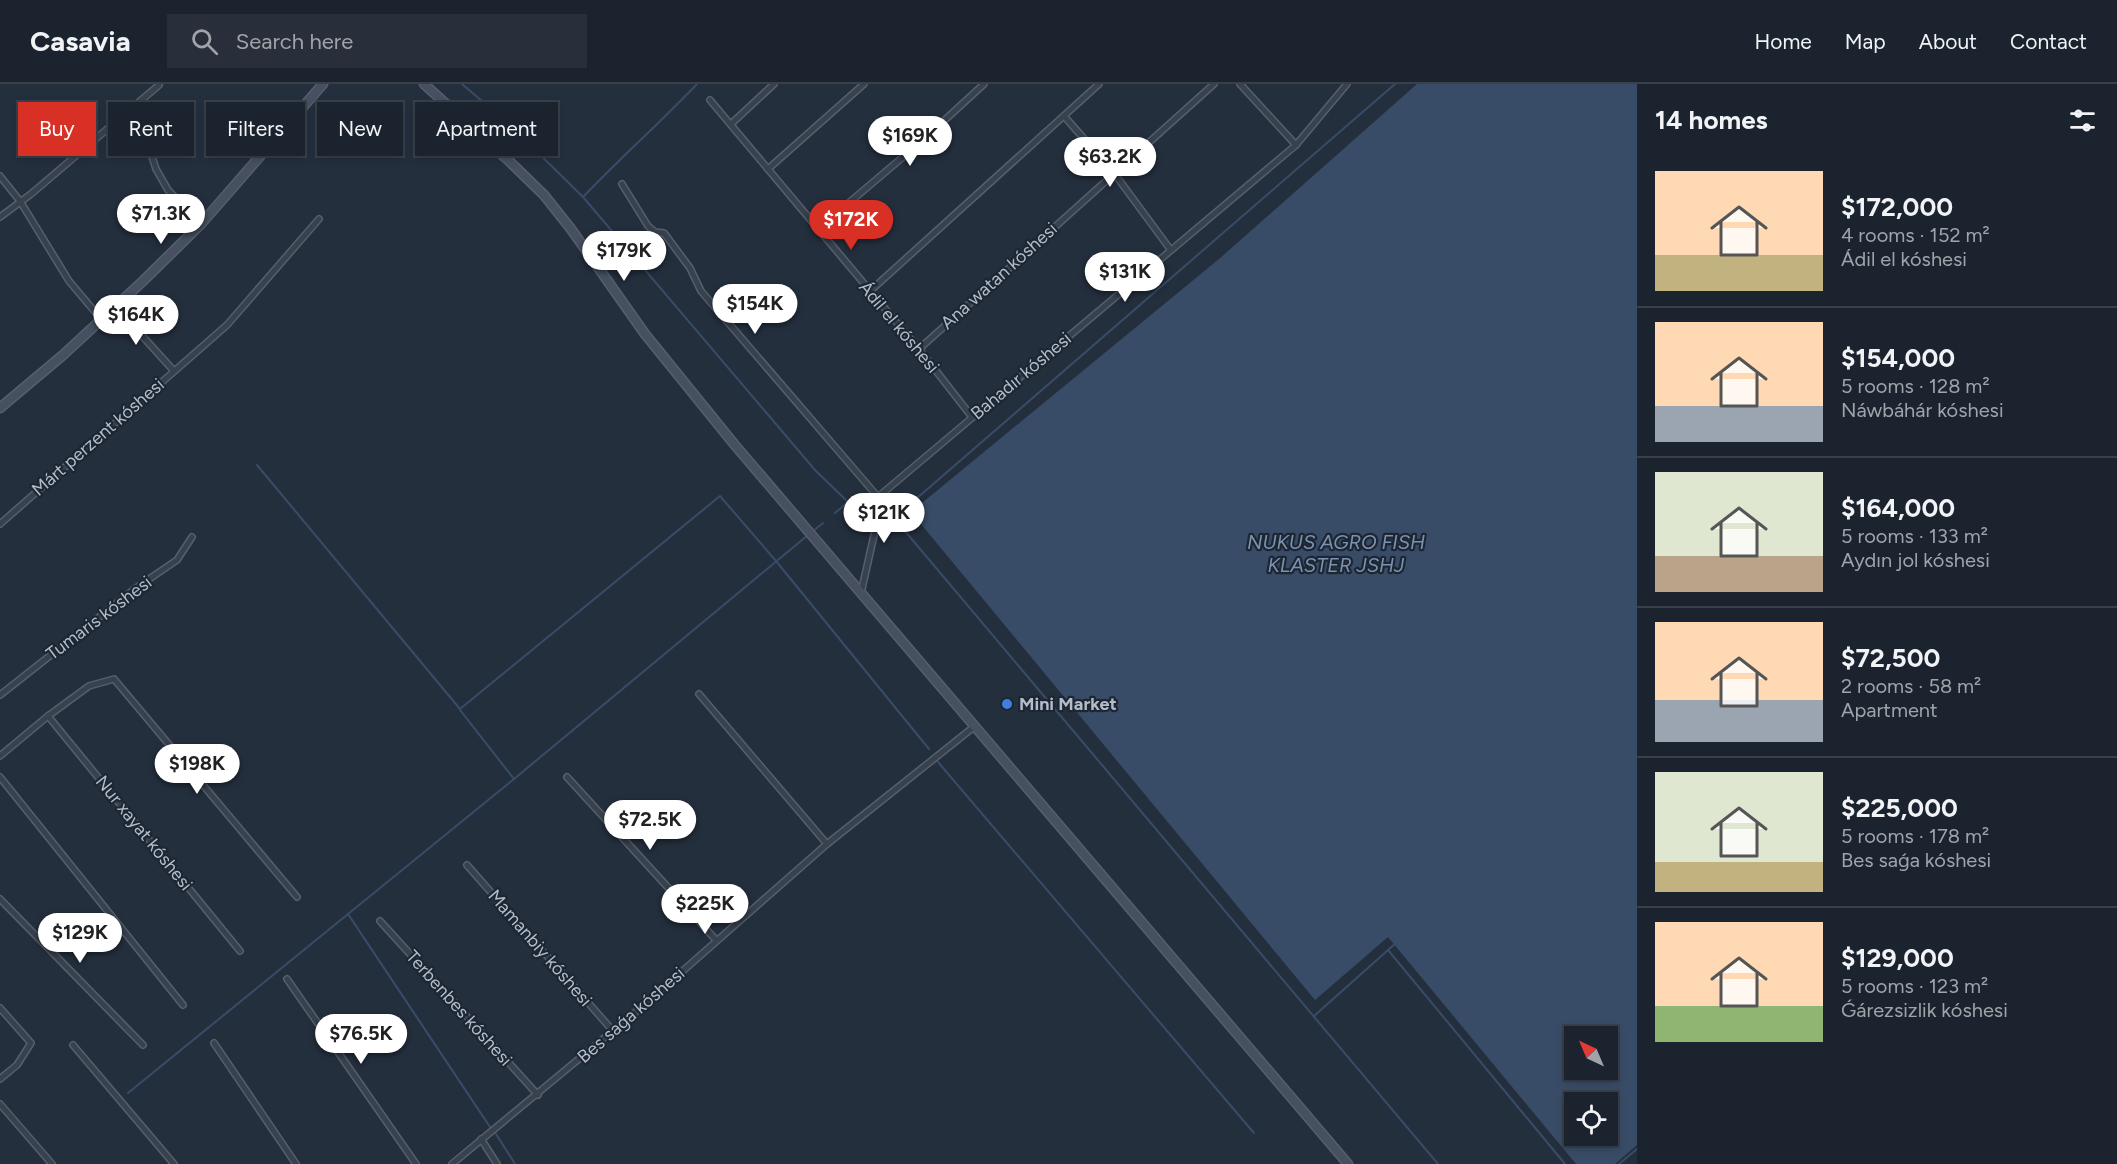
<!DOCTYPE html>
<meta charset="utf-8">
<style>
:root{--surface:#1b232e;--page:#282f3a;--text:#f1f3f6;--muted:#a0a4aa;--line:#39404a;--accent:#d93025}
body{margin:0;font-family:Figtree,sans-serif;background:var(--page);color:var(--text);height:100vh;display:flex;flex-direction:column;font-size:22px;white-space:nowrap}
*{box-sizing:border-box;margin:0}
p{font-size:20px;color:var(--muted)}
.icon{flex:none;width:33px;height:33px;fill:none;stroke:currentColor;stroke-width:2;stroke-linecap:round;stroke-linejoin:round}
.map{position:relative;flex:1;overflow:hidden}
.drawer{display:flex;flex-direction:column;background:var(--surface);width:480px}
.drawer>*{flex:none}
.banner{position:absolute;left:18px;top:18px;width:570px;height:54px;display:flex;gap:12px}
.needle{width:39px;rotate:316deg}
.tools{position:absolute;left:1564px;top:942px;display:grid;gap:12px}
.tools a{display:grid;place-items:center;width:54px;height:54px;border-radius:0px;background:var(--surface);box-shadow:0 3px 9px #0003,0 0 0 2px var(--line);font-size:30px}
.price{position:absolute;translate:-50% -51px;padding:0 14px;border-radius:21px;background:#fff;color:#222;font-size:20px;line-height:39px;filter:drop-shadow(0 2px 3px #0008)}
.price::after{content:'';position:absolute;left:50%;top:36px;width:18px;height:14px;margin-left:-9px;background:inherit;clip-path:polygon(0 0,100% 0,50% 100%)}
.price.on{background:var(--accent);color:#fff}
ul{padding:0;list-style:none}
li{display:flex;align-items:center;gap:18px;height:150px;padding:0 18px}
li+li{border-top:2px solid var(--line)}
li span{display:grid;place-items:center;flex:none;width:168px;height:120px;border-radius:0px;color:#555}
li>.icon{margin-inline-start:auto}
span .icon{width:72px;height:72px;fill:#fffc;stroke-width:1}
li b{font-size:26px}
h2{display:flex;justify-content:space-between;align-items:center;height:72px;padding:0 18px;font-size:26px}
.chip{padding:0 21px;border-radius:0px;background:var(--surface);box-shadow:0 3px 9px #0003,0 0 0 2px var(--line);font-size:21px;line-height:54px}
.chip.on{background:var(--accent);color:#fff}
header{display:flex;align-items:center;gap:36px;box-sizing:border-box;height:84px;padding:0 30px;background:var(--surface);border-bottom:2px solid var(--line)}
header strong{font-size:28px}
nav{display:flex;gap:33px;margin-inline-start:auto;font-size:21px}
.search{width:420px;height:54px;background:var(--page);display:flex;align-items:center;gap:15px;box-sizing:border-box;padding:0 21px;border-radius:0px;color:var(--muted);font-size:22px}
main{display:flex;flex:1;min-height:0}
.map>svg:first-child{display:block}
.water{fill:#394c67;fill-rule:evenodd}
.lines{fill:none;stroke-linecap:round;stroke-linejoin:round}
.stream{stroke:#394c67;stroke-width:2}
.street-casing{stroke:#565f6c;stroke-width:8}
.secondary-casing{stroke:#565f6c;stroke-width:11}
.street{stroke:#38414e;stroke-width:5}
.secondary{stroke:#465061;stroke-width:8}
.shop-dot{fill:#3f7fe0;stroke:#1d2633;stroke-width:2}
.labels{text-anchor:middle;stroke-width:4.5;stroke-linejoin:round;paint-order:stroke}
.street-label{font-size:18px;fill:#b4bcc9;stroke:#1d2633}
.poi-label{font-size:18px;font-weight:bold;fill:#b4bcc9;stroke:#1d2633;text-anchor:start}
.water-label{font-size:20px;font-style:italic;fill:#7c92b1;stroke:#1d2633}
</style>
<header>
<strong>Casavia</strong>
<div class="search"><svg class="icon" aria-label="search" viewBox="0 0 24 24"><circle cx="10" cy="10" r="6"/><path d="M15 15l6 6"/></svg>Search here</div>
<nav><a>Home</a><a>Map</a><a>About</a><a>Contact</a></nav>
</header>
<main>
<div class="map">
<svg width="1637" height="1080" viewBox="0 0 1637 1080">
<rect width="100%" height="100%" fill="#242f3e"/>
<path class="water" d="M1417 0H1637V1061L1615 1080H1576L1388 853 1315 916 911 428 1219 175ZM1575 952H1608V986H1575ZM1575 1018H1608V1052H1575Z"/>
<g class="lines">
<g class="stream">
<path d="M462 0 510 41 583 113 815 386 848 418 835 429"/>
<path d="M583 113C620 74 660 39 697 0"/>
<path d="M257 381 460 625 720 412 776 477 929 665"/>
<path d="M848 418 872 435"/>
<path d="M894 434 1438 1080"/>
<path d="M885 438 894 434 1395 0"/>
<path d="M812 448 823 439"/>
<path d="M460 626 514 695"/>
<path d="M938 678 1254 1049"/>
<path d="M348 830 490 1043"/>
<path d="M1388 866 1565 1080"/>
<path d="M1314 932 1397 858"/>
<path d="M128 1009 514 695 808 451"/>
<path d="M496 1050 515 1080"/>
<path d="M1619 1080 1637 1065"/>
</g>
<g class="street-casing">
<g id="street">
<path d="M1240 0 1296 61"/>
<path d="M710 16 919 265 972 333"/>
<path d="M125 30 148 60 156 85 168 106 201 140"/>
<path d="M1064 32 1114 89 1170 165"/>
<path d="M731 40 774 0"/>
<path d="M768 85 864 0"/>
<path d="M0 92 20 117 69 197 101 235"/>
<path d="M622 100 648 142 655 148 664 149 690 184 701 207 878 413 881 420 861 509"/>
<path d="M0 133 31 110 159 1"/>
<path d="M818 145 923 56 984 0"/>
<path d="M869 208 1099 0"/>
<path d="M115 222 174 287"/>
<path d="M919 265 1214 0"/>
<path d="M878 413 1296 61 1347 0"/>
<path d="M0 440 227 241 319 135"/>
<path d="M699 610 827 760"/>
<path d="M0 611 136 504 177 476 192 453"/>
<path d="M48 632 240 867"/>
<path d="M0 672 48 632 89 602 114 595 297 813"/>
<path d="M0 693 183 921"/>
<path d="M567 693 716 856"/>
<path d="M467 781 613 947"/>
<path d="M0 815 143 961"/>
<path d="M380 837 538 1011"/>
<path d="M287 895 416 1080"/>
<path d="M0 924 31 959 17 981 0 995"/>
<path d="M214 959 296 1080"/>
<path d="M73 961 174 1080"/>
<path d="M0 1020 52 1080"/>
<path d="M481 1055 497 1080"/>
<path d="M452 1080 644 921 827 760 975 642"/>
</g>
</g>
<g class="secondary-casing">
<g id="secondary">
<path d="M424 0 509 77 544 111 571 145 645 250 734 360 1348 1080"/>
<path d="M0 324 63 271 143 197 201 140 323 0"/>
</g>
</g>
<use href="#street" class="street"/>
<use href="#secondary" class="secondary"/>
</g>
<circle class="shop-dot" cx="1007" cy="620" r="6"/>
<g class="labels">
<g class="street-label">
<text transform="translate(999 192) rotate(-42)" y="6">Ana watan kóshesi</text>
<text transform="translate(899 243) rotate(50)" y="6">Ádil el kóshesi</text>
<text transform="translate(1021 292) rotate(-40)" y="6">Bahadır kóshesi</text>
<text transform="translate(98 353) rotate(-41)" y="6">Márt perzent kóshesi</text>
<text transform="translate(99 534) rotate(-37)" y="6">Tumaris kóshesi</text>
<text transform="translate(144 749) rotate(51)" y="6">Nur xayat kóshesi</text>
<text transform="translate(540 864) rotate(49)" y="6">Mamanbiy kóshesi</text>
<text transform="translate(459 924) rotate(48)" y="6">Terbenbes kóshesi</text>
<text transform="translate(631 931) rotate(-41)" y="6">Bes saǵa kóshesi</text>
</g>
<g class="poi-label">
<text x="1019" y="626">Mini Market</text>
</g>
<g class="water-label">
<text x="1336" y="465">NUKUS AGRO FISH<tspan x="1336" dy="23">KLASTER JSHJ</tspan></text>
</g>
</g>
</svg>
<div class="tools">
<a><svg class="needle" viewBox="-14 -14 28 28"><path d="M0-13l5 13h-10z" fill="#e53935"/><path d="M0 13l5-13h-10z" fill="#a0a4aa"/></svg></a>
<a><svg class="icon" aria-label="locate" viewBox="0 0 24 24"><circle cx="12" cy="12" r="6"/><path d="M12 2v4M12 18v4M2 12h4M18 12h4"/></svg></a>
</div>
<b class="price" style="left:910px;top:83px">$169K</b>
<b class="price" style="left:1110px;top:104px">$63.2K</b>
<b class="price" style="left:161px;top:161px">$71.3K</b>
<b class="price on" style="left:851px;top:167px">$172K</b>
<b class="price" style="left:624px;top:198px">$179K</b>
<b class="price" style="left:1125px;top:219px">$131K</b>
<b class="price" style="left:755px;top:251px">$154K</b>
<b class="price" style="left:136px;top:262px">$164K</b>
<b class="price" style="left:884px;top:460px">$121K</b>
<b class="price" style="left:197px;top:711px">$198K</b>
<b class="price" style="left:650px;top:767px">$72.5K</b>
<b class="price" style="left:705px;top:851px">$225K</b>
<b class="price" style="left:80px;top:880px">$129K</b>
<b class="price" style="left:361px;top:981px">$76.5K</b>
<div class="banner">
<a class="chip on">Buy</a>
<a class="chip">Rent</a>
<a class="chip">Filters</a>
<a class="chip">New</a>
<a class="chip">Apartment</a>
</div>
</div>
<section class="drawer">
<h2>14 homes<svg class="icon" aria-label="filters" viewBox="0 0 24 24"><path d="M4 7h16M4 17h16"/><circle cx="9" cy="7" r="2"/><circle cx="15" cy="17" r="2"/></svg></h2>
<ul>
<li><span style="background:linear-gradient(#ffd9b3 70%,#c2b280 0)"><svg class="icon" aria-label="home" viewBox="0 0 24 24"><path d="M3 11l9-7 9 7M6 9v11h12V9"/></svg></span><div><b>$172,000</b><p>4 rooms · 152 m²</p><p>Ádil el kóshesi</p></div></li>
<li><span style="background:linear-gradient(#ffd9b3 70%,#9aa5b1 0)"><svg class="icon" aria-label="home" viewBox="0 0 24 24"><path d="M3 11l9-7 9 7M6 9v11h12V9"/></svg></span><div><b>$154,000</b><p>5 rooms · 128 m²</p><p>Náwbáhár kóshesi</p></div></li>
<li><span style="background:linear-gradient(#dfe7d0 70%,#b9a48a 0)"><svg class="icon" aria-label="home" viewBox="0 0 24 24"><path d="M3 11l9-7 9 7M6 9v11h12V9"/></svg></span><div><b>$164,000</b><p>5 rooms · 133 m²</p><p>Aydın jol kóshesi</p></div></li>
<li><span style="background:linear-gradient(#ffd9b3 65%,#9aa5b1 0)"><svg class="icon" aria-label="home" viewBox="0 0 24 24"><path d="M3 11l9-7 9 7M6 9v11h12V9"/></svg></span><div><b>$72,500</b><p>2 rooms · 58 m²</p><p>Apartment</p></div></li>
<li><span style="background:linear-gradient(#dfe7d0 75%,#c2b280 0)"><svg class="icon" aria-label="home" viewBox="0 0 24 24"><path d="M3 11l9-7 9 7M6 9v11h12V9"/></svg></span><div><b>$225,000</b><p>5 rooms · 178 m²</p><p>Bes saǵa kóshesi</p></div></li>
<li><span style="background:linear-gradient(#ffd9b3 70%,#8fb573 0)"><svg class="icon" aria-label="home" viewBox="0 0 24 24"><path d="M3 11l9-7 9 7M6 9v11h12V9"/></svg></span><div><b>$129,000</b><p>5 rooms · 123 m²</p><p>Ǵárezsizlik kóshesi</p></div></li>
</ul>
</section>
</main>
